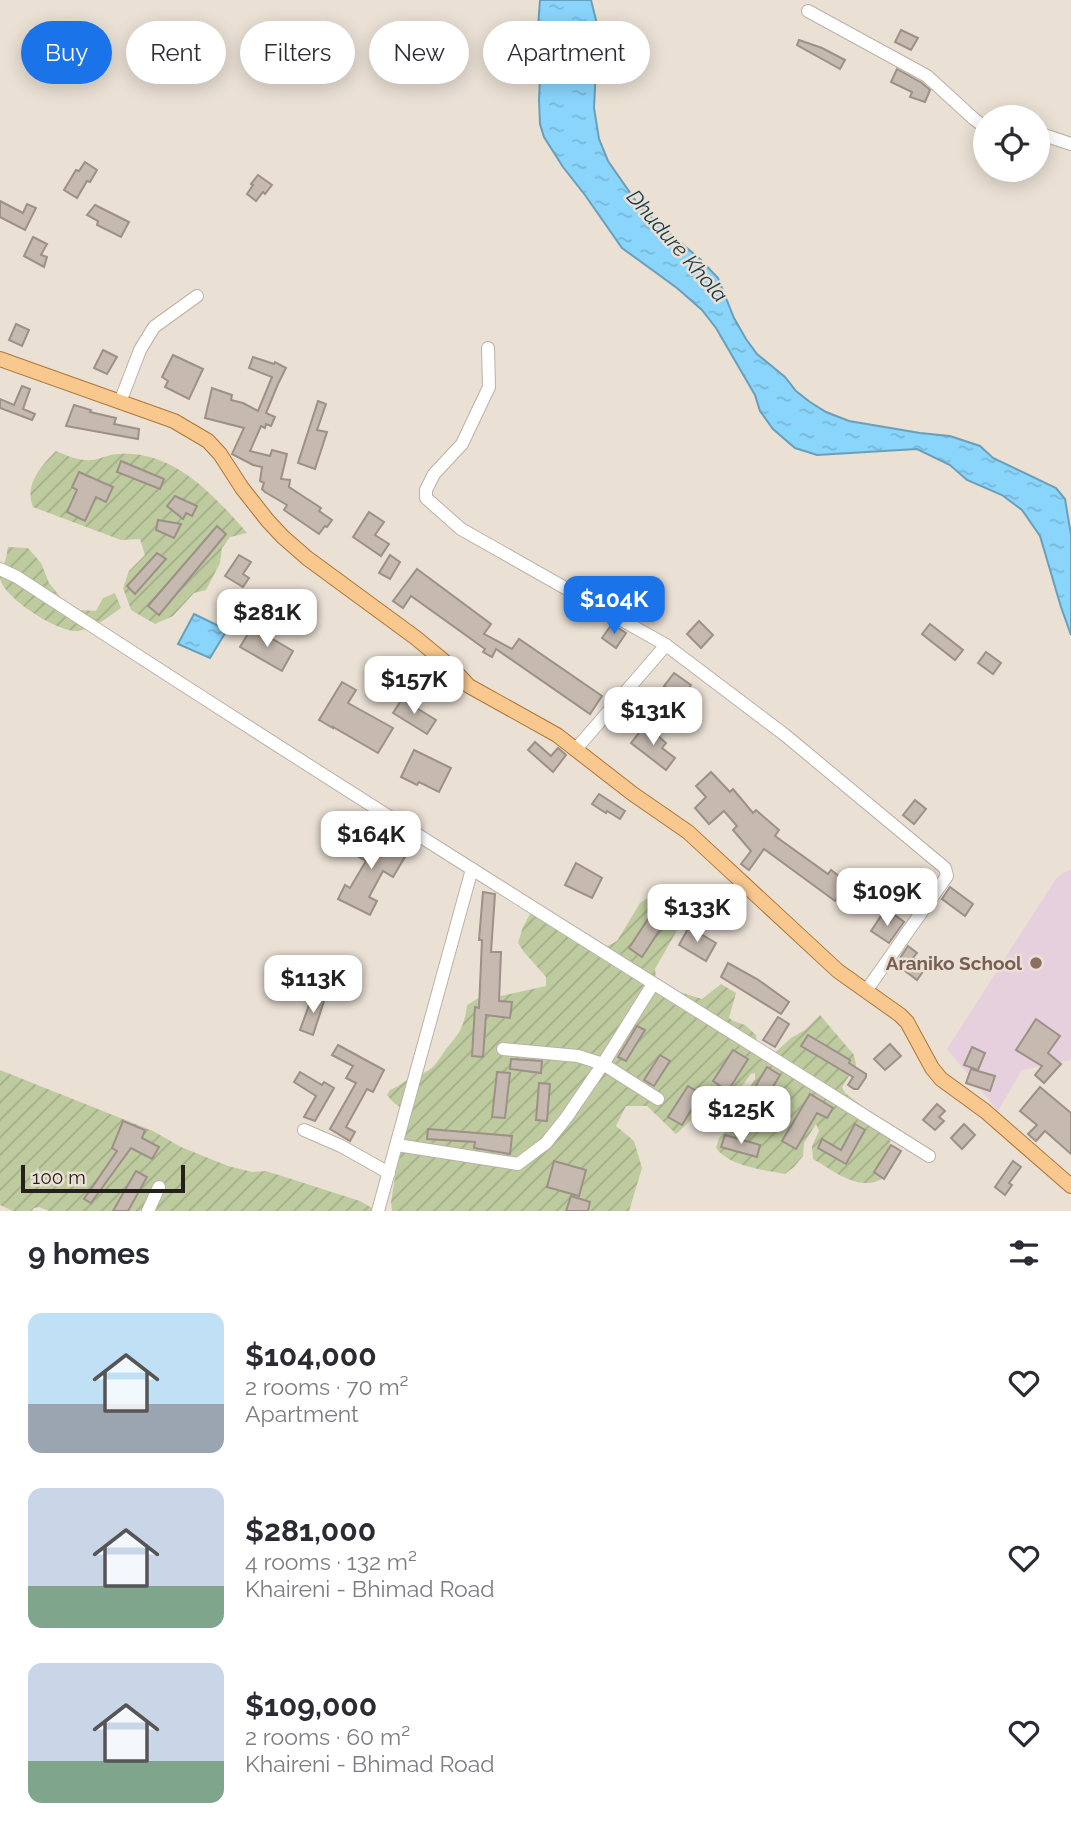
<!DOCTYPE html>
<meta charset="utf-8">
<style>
:root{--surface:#fff;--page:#f7f7f7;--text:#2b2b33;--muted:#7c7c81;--accent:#1a73e8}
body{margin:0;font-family:Raleway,sans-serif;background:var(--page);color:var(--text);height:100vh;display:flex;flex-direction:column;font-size:26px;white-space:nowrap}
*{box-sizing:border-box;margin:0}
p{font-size:23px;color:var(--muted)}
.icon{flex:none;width:38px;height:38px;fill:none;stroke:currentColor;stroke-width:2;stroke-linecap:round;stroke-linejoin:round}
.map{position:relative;height:1211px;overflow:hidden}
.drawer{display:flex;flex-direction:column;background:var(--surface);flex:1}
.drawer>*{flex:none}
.banner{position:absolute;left:21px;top:21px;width:700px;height:63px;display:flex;gap:14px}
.controls{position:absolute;left:973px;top:105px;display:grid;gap:14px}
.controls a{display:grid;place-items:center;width:77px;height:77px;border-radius:50%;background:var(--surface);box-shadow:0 4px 18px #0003;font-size:35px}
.scale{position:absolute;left:21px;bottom:18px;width:164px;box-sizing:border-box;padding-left:7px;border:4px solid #24211c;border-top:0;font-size:19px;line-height:24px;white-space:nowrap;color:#24211c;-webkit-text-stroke:5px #eae0d4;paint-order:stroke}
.price{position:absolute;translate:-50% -60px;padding:0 16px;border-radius:14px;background:#fff;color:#222;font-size:23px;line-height:46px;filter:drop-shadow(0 2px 4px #0008)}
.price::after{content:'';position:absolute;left:50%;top:42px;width:21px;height:16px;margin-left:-10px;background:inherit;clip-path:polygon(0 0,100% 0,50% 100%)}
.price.on{background:var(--accent);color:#fff}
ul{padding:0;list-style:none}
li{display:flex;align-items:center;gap:21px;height:175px;padding:0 28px}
li span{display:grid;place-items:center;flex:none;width:196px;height:140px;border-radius:14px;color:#555}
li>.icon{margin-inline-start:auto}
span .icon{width:84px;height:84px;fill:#fffc;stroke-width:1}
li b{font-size:30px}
h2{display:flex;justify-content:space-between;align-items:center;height:84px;padding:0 28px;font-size:30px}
.chip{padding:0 24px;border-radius:32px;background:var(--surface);box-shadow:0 4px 18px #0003;font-size:24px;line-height:63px}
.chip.on{background:var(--accent);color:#fff}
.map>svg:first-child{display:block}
.education{fill:#e6d0de}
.garden{fill:url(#garden-furrows)}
.water{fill:url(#water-ripples);stroke:#6b9fb9;stroke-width:2}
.building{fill:#c6bab0;stroke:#9c9087;stroke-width:2}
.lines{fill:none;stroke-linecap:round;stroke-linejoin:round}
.minor-casing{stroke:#bbb1a6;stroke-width:14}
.major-casing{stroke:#ac7637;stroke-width:16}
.minor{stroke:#fff;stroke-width:12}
.major{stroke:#f9c88f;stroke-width:14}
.education-dot{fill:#8d6e63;stroke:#eae0d4;stroke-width:2.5}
.labels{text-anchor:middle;stroke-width:5;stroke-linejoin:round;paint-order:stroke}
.education-label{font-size:19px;font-weight:bold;fill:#785e54;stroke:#eae0d4;text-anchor:end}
.water-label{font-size:21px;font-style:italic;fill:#163848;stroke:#eae0d4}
</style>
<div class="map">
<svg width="1071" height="1211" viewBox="0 0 1071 1211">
<defs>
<pattern id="garden-furrows" width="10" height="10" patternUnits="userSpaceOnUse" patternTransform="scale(1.75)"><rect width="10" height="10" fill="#becb9f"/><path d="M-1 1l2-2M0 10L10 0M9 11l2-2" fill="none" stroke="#a3ae88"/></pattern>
<pattern id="water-ripples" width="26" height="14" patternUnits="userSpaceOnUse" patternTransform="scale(1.75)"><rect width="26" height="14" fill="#8ad5fc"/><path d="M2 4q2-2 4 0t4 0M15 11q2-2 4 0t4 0" fill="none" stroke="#77b7d7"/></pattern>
</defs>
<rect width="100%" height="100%" fill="#eae0d4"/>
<path class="education" d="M1071 869V1060L1022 1070 998 1111 947 1049 1057 877Z"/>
<g class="garden">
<path d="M56 451C68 456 78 461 92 460 101 459 109 454 118 454 173 449 215 496 247 533L230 537 222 548 220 563 206 590 194 593 173 616 155 624 131 610 123 588 129 571 145 555 140 539 121 540 33 507C24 485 41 466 56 451Z"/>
<path d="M8 547 28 548 41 563 49 583 61 598 80 610 96 611 103 598 115 593 121 608C108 617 95 628 78 631 59 633 3 598 0 578 0 569 4 566 6 558 7 555 7 551 8 547Z"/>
<path d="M656 893 674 907 684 918 655 969 656 978 673 990 702 999 721 984 736 993 729 1018 733 1021 745 1025 756 1035 758 1057 760 1059 770 1057 791 1038 805 1030 820 1015 854 1055 856 1065 842 1087 845 1093 871 1113 891 1136 885 1177C861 1194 834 1171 813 1159L812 1146 819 1131 816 1124 804 1143 803 1156 794 1167 785 1174C764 1170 729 1166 716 1148L719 1138 728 1129 729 1119 755 1079V1073L751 1074 736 1094 725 1103 710 1101C697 1111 689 1124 676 1134L647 1106H626L616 1126 634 1141 642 1168 629 1211H392L391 1202 401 1140V1108L393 1102 387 1095 390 1090C398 1087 402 1083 409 1079 416 1076 423 1074 429 1070 437 1064 441 1056 446 1049 460 1032 464 1028 467 1005L482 996 497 997 546 986V977L524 952 518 943 523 927 530 914 547 913 606 947 617 941 640 903Z"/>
<path d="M0 1070 153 1131 181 1147 228 1166 252 1172 266 1171 360 1201 372 1208V1211H49L39 1207 34 1208 32 1211H13L0 1205Z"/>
</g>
<g class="water">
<path d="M540 0H591L598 28 594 108 599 139 608 161 638 204 655 221 700 259 718 278 734 318 746 339 757 354 785 377 796 391 810 402 826 412 849 421 920 433 950 436 980 446 993 458 1056 488 1065 499 1071 535V635L1061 607 1040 536 1022 510 1002 495 967 480 950 465 917 449 817 455 795 448 773 429 760 411 755 395 716 328 702 310 677 288 622 248 585 195 563 167 544 137 540 124 539 100 540 78 538 27Z"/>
<path d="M194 614 227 630 210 658 178 644Z"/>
</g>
<g class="building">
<path d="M901 30 918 38 911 50 895 42Z"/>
<path d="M799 40 822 48 845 60 840 69 797 45Z"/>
<path d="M897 69 922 83 930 90 925 102 910 97 912 92 891 82Z"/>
<path d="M85 162 97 170 90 182 87 181 77 198 64 190 76 170 79 171Z"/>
<path d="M258 175 272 185 265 194 263 192 256 201 247 194 253 185 251 184Z"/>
<path d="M0 201 23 213 27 204 36 208 25 230 0 217Z"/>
<path d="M95 205 129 222 121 237 97 225 98 221 87 215Z"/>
<path d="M33 237 47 244 41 255 47 257 44 267 24 256Z"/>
<path d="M16 324 29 330 22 346 9 340Z"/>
<path d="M103 350 117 357 107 374 94 368Z"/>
<path d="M173 355 203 369 189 399 165 387 168 381 162 377Z"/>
<path d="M253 357 274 364 275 362 286 368 278 384 266 413 275 417 271 426 266 424 265 428 261 426 250 451 270 456 272 450 287 454 281 479 290 480 289 487 321 508 319 511 332 520 327 527 325 526 319 534 284 510 287 505 265 492 262 489 264 483 260 481 262 467 253 465 232 454 244 428 205 418 212 388 232 395 231 400 243 403 258 411 272 377 249 368Z"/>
<path d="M22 386 30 389 23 409 35 414 32 420 0 408V399L14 405Z"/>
<path d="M318 401 326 404 317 430 327 432 315 469 298 463Z"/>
<path d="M74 405 91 410 90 412 116 418 114 424 139 429 138 439 66 426Z"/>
<path d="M121 461 164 479 160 489 117 472Z"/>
<path d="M79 472 113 487 106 502 96 497 85 521 67 512 77 490 72 487Z"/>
<path d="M175 496 197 506 192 516 186 513 183 519 167 506Z"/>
<path d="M369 512 384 522 375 535 389 544 381 556 353 537Z"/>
<path d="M158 520 181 524 174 538 156 530Z"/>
<path d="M217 526 226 534 159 615 148 606Z"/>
<path d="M157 553 166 559 135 594 127 586Z"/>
<path d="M239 555 251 562 243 574 249 578 243 587 225 576Z"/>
<path d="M390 555 400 562 390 579 379 573Z"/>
<path d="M417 569 491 624 484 634 512 649 519 639 602 696 590 714 496 649 492 657 483 652 485 649 411 596 403 608 393 601Z"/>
<path d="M699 621 713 635 701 648 687 634Z"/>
<path d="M612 624 626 633 616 648 602 638Z"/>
<path d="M930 624 963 650 955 660 922 634Z"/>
<path d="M252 627 293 651 282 671 240 647Z"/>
<path d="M986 652 1001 663 993 674 978 663Z"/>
<path d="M674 673 691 685 681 699 664 686Z"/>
<path d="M342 682 356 690 348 703 393 728 378 753 333 727V728L319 720Z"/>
<path d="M402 699 436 720 427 734 393 713Z"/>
<path d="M646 724 657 732 656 734 666 743 662 748 675 758 666 770 631 743Z"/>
<path d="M535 742 551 756 558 748 566 755 553 772 528 750Z"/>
<path d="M414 750 451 768 439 792 419 782 417 785 401 777Z"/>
<path d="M711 772 730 792 733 789 753 813 756 810 779 830 775 836 828 874 831 870 840 877 837 882 845 889 835 901 764 849 749 870 741 864 751 851 733 830 737 826 724 811 709 824 695 808 706 797 696 786Z"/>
<path d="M599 794 625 811 620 819 607 811 606 813 592 804Z"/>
<path d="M915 800 926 809 914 824 903 815Z"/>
<path d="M365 831 406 855 393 877 383 871 369 897 377 901 370 915 338 899 345 885 350 888 366 861 352 853Z"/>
<path d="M576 863 602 878 592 898 565 885Z"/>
<path d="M950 887 973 904 965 916 942 899Z"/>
<path d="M483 892 495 894 491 952H501L499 1001 512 1002 510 1018 486 1015 483 1057 472 1056 475 1007 479 1008 482 940H479Z"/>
<path d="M895 915 904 922 889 943 871 931 881 916 890 922Z"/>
<path d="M648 919 661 928 642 957 629 948Z"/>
<path d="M689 927 716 943 706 961 679 945Z"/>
<path d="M908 946 917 953 913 958 926 967 917 980 896 964Z"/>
<path d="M728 963 757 979 789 1002 781 1014 721 977Z"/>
<path d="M313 994 325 998 313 1035 300 1030Z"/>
<path d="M778 1017 789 1024 775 1047 763 1040Z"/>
<path d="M1036 1019 1060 1036 1048 1053 1061 1064 1044 1083 1035 1075 1042 1066 1016 1050Z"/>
<path d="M637 1026 645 1030 626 1061 618 1057Z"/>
<path d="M808 1035 850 1060 849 1063 866 1074V1077L858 1089H854L848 1085 853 1077 801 1046Z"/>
<path d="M890 1044 901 1056 885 1070 874 1059Z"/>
<path d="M338 1045 384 1070 373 1092 367 1089 346 1127 355 1132 350 1141 330 1129 356 1083 346 1078 353 1066 332 1055Z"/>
<path d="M972 1047 985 1053 978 1070 964 1065Z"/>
<path d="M733 1050 748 1059 728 1091 713 1081Z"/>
<path d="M660 1055 670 1061 654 1086 644 1080Z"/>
<path d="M511 1059 542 1061 541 1073 510 1069Z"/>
<path d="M767 1067 780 1075 752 1122 739 1114Z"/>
<path d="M971 1069 995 1076 990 1091 966 1083Z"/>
<path d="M300 1072 322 1085 324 1082 334 1088 315 1121 304 1117 316 1096 294 1082Z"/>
<path d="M497 1072 510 1073 505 1118 492 1117Z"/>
<path d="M539 1083 550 1084 547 1121 536 1120Z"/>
<path d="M688 1086 701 1094 682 1125 668 1117Z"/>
<path d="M1040 1087 1071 1113V1154L1045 1131 1036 1141 1028 1134 1037 1125 1020 1111Z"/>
<path d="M810 1094 833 1108 827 1118 817 1113 796 1149 782 1141Z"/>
<path d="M937 1104 945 1111 939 1117 944 1121 935 1130 923 1120Z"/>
<path d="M123 1121 145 1130 142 1138 159 1147 152 1159 131 1148 91 1203 84 1199 117 1151 112 1148Z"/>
<path d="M855 1124 865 1130 846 1164 818 1148 822 1139 841 1150Z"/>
<path d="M964 1124 975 1135 962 1149 951 1138Z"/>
<path d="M428 1129 512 1136 510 1154 474 1148 475 1142 427 1139Z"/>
<path d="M725 1135 760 1145 757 1157 721 1147Z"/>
<path d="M891 1145 901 1151 884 1179 874 1172Z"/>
<path d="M554 1161 586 1170 579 1196 547 1187Z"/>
<path d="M1013 1161 1021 1167 1009 1183 1012 1185 1005 1195 995 1187Z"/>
<path d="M136 1171 147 1177 128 1211H113Z"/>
<path d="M571 1196 590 1202 588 1211H566Z"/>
</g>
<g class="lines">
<g class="minor-casing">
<g id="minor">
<path d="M808 11 927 76 974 119 985 127"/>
<path d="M1038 133 1071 144"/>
<path d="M488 348 489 387 462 444 434 474 426 490V498L461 529 666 645"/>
<path d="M120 402 140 350 154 327 197 296"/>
<path d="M0 569 17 577C318 774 624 965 929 1156"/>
<path d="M576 749 666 645 785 735 945 868 947 876 866 991"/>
<path d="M503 1049 578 1056 603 1064 658 1099"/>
<path d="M304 1130 341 1146 389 1173"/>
<path d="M397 1145 518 1164 546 1143 566 1118 603 1064 653 984"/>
<path d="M148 1211 159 1187"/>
<path d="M378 1211 472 869"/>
</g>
</g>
<g class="major-casing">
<path id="major" d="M0 359 174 421 208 441 220 454 242 488 268 521 283 537 307 558 416 638 451 667 469 686 557 735 633 794 688 832 838 971 900 1015 907 1022 932 1068 941 1079 985 1111 1071 1186"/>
</g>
<use href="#minor" class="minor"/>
<use href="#major" class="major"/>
</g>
<circle class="education-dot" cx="1036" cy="963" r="7"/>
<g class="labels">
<g class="education-label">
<text x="1022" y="970">Araniko School</text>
</g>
<g class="water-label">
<text transform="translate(677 246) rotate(49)" y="7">Dhudure Khola</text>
</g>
</g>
</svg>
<div class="controls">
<a><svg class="icon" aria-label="locate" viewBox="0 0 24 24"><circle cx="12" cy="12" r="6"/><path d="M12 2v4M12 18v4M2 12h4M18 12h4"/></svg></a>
</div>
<div class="scale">100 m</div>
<b class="price on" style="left:614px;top:636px">$104K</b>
<b class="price" style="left:267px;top:649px">$281K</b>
<b class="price" style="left:414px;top:716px">$157K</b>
<b class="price" style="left:653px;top:747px">$131K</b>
<b class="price" style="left:371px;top:871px">$164K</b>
<b class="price" style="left:887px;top:928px">$109K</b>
<b class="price" style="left:697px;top:944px">$133K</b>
<b class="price" style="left:313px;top:1015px">$113K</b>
<b class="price" style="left:741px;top:1146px">$125K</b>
<div class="banner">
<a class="chip on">Buy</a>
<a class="chip">Rent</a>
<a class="chip">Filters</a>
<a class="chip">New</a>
<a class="chip">Apartment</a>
</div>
</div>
<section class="drawer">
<h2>9 homes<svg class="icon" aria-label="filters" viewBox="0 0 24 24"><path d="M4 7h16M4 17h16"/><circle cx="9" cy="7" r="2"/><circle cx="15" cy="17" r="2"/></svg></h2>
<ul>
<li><span style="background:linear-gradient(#bfe0f5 65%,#9aa5b1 0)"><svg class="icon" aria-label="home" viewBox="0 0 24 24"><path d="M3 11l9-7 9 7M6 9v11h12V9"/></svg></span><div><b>$104,000</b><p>2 rooms · 70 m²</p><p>Apartment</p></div><svg class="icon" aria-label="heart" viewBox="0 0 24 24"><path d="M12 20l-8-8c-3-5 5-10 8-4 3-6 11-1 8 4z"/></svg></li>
<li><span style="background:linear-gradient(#c9d6e8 70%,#7fa58c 0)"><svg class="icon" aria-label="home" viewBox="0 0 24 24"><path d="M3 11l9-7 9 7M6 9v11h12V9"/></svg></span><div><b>$281,000</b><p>4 rooms · 132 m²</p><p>Khaireni - Bhimad Road</p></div><svg class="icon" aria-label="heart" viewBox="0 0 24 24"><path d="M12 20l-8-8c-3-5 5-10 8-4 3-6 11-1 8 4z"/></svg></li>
<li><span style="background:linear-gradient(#c9d6e8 70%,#7fa58c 0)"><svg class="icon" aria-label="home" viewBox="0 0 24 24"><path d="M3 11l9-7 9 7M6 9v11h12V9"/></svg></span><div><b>$109,000</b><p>2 rooms · 60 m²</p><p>Khaireni - Bhimad Road</p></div><svg class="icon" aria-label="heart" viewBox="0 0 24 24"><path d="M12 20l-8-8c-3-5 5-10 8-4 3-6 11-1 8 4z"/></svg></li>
</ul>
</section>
